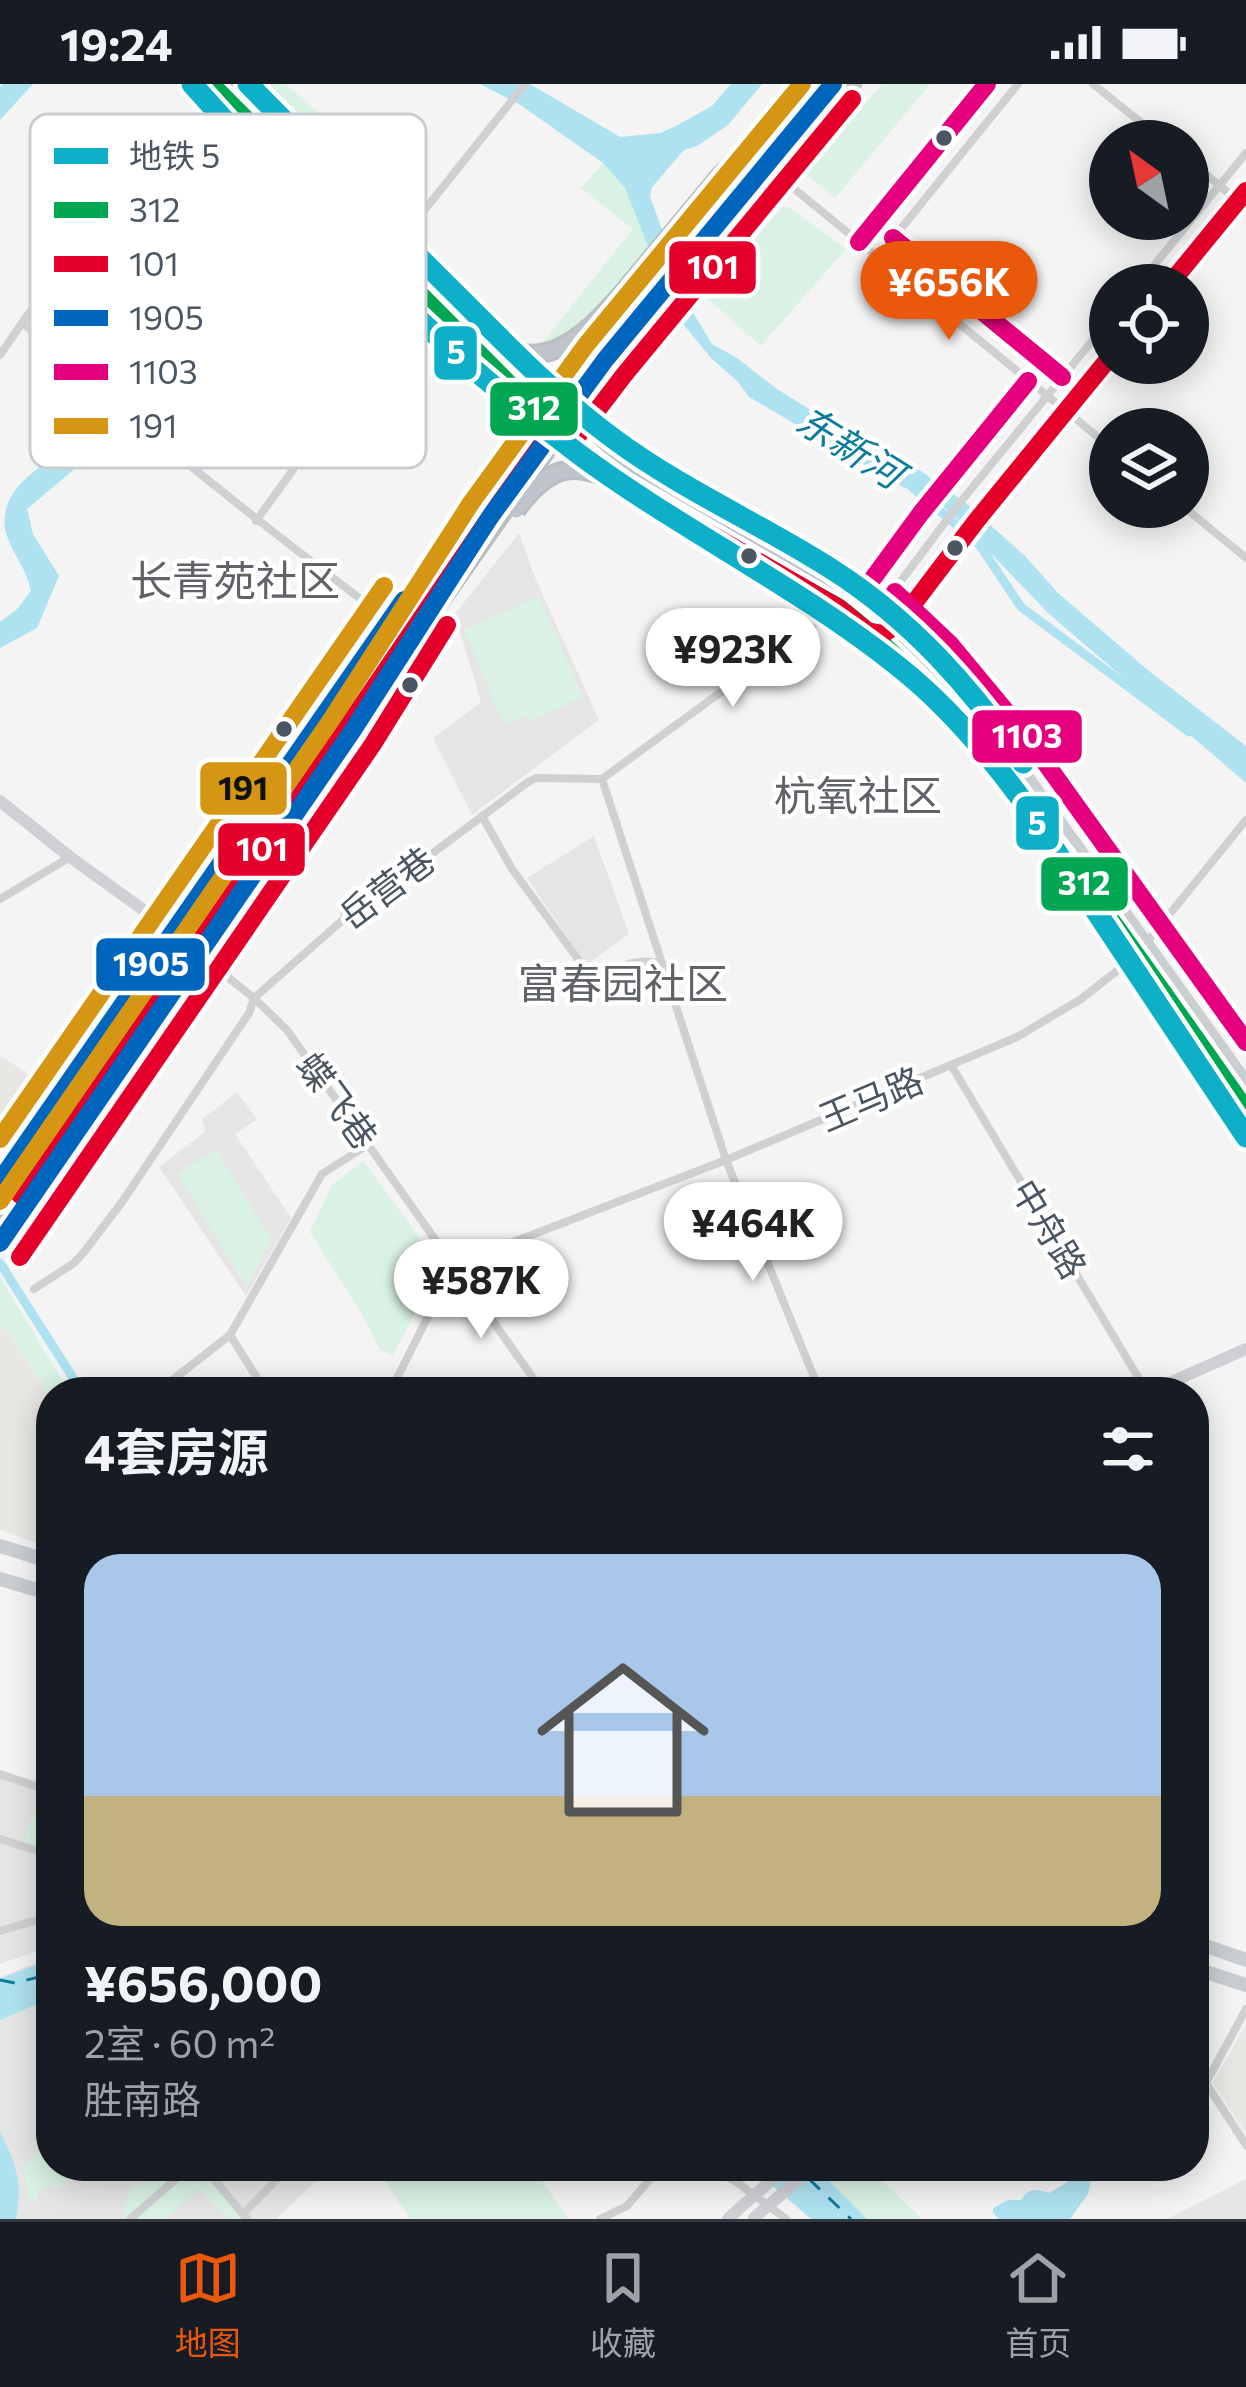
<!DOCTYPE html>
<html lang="zh">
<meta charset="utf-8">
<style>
:root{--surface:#171b24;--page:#20242c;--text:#f1f3f6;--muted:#9ea1a6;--line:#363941;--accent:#ea580c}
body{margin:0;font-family:Commissioner,"Noto Sans SC",sans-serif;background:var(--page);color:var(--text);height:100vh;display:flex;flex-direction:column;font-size:45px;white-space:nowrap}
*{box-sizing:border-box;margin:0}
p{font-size:39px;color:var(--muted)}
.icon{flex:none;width:66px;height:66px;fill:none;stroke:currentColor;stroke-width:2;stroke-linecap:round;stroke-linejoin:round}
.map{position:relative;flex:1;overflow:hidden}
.details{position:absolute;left:36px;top:1293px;width:1173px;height:804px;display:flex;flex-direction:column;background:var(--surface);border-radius:48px;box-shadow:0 6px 30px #0003}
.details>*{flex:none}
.needle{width:78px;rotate:327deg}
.buttons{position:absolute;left:1089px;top:36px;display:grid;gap:24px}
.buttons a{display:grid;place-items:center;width:120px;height:120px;border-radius:50%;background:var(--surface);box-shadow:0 6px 30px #0003;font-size:60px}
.price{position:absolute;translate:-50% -102px;padding:0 27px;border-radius:42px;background:#fff;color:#222;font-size:39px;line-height:78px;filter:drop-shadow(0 3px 6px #0008)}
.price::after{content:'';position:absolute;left:50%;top:72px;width:36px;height:27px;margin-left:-18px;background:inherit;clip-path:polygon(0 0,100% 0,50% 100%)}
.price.active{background:var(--accent);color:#fff}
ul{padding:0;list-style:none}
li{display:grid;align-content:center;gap:24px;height:636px;padding:0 48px}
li+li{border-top:3px solid var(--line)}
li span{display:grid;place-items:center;height:372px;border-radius:36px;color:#555}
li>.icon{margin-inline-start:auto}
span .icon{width:216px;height:216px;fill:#fffc;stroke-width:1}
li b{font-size:51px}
h2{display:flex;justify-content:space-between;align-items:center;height:144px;padding:0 48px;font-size:51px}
.status{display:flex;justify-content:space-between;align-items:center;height:84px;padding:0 60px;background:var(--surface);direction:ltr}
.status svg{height:33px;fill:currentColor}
.menu{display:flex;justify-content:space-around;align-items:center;height:168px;border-top:3px solid var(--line);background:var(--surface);font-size:33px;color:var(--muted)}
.menu a{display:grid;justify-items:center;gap:6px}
.menu .active{color:var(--accent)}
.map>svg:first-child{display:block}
.commercial{fill:#e8e7e3}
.education{fill:#e6e5e6}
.green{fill:#d9f2e3}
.water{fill:#aee2f0}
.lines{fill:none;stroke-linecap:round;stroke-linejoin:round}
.canal{stroke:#aee2f0;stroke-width:9}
.ferry{stroke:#0c7c9b;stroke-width:3;stroke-dasharray:15 12;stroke-linecap:butt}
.highway-casing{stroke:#b9bec3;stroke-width:21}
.street{stroke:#ced0d2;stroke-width:8}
.secondary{stroke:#ced0d4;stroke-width:12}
.primary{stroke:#caced1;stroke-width:14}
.highway{stroke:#bec4c9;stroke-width:15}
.highway-bridge-casing{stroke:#b9bec3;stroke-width:21;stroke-linecap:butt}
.secondary-bridge{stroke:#ced0d4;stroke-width:12}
.highway-bridge{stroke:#bec4c9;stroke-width:15}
.bus-1-casing{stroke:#fff;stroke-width:27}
.bus-2-casing{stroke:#fff;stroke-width:27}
.bus-3-casing{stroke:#fff;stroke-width:27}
.bus-4-casing{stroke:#fff;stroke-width:27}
.bus-5-casing{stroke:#fff;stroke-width:27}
.bus-1{stroke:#00a651;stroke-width:18}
.bus-2{stroke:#e4002b;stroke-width:18}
.bus-3{stroke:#0065bd;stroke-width:18}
.bus-4{stroke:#e5007d;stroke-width:18}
.bus-5{stroke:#d49613;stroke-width:18}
.metro-1-casing{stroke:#fff;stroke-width:30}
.metro-1{stroke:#0db0c8;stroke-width:21}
.bus-dot{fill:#4a5661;stroke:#fff;stroke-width:4.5}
.labels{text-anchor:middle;stroke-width:9;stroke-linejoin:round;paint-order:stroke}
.street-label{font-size:36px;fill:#4a5661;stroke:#fff}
.water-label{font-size:39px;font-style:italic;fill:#0c7c9b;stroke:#fff}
.quarter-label{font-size:42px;fill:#5f6368;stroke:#fff}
.key{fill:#fff;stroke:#c9ccd0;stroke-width:3}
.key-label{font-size:33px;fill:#4a5661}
.line-badge{stroke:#fff;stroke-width:4.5}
.badge-label{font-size:33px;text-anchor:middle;font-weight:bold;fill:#fff}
.pale-badge-label{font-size:33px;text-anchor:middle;font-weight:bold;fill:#111}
</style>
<div class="status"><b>19:24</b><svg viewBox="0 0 49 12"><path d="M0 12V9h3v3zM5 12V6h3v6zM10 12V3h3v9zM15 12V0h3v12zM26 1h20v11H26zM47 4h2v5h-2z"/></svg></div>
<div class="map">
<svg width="1246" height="2135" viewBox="0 0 1246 2135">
<rect width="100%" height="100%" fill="#f4f4f4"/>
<g class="commercial">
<path d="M0 971 45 1002 0 1064Z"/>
<path d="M4 1241 51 1314V1464L0 1446V1248Z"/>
<path d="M1246 1940V2050L1213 1999Z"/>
</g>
<g class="education">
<path d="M519 449 536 496 599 636 472 731 433 654 481 618 455 530Z"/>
<path d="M594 752 629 850 586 881 527 794Z"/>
<path d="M237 1008 257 1035 235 1050 291 1134 246 1212 159 1083 205 1048 202 1035Z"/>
<path d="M0 1686 51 1702V1862L0 1880Z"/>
<path d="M51 1873V2082H332L276 2135H0V1893Z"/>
<path d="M1246 2095V2135H1167Z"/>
</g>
<g class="green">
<path d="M260 0H285L414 109 394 132 387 130Z"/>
<path d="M882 0H930L835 114 806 90Z"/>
<path d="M603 79 625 104 649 165C617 203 589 247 540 262L633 145 581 104Z"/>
<path d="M783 122 790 124 846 165 761 262 706 213Z"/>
<path d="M1218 129 1230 136 1179 201H1153L1210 131Z"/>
<path d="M1110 254V279H1117L1083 322 1067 307Z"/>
<path d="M539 513 583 613 530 637 526 631 504 641 464 545Z"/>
<path d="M216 1065 271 1155 247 1204 177 1089Z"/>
<path d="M363 1077 440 1181 393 1271 380 1266 362 1230 310 1148 332 1101Z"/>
<path d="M0 1193 69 1308H51V1314L5 1242 0 1248Z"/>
<path d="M39 1715 51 1719V1768L23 1758Z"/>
<path d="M51 2062V2082H73L69 2086 70 2094 60 2104 49 2100 38 2108 37 2118 30 2116 23 2082 41 2065Z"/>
<path d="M154 2082H203L247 2135H229L199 2105 166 2135H121L125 2131 124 2122 128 2118V2107L135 2100 143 2102 150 2095 149 2086Z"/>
<path d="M375 2082H532L568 2135H410Z"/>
<path d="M843 2082H867L922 2135H867L828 2096Z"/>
</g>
<g class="water">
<path d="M3 0H33L0 36V3Z"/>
<path d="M480 0H530L620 53 660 49 674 43 712 22 731 0H762L728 41 697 62 684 66 652 103 650 113 663 148 649 165 625 104 603 79 519 20Z"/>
<path d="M686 217 712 260 737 274 777 305 846 348 921 387 967 420 1025 472 1058 509 1149 587 1246 662V699L1048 529 959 436 928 410 903 403 749 313 738 298 711 274 674 229Z"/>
<path d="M98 323 113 331 114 338 78 382 27 425 33 450 59 492 37 544 0 564V538L17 525 31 507C27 485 11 468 5 446 0 404 36 389 60 366 74 353 84 335 98 323Z"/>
<path d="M51 1875V1914L0 1936V1895Z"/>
<path d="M0 2047C16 2080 23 2098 16 2135H0Z"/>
<path d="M750 2082H814L867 2135H811Z"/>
<path d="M1068 2082H1094L1088 2110 1070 2135H999L993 2129V2124L1008 2116H1021C1029 2103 1037 2105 1049 2109L1069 2097Z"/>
</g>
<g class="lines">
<g class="canal">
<path d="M912 403 979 460 1021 523 1189 648"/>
<path d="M0 1179 82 1308"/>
</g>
<g class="ferry">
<path d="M0 1896 15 1899 51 1890"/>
<path d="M809 2095 851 2135"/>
</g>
<g class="highway-casing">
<g id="highway">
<path d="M644 205 778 44"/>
<path d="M622 210 720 92"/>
<path d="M579 319 597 310 620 286 719 168"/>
<path d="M609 367 629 392 643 402C767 474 916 531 984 666"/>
</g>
</g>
<g class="street">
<path d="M1093 0 1164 57"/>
<path d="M1188 76 1246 123"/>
<path d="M781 94 1110 363"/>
<path d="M399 158 525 0"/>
<path d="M878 173 1018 0"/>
<path d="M1138 201 1246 69"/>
<path d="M23 239C140 345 263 442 390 537"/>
<path d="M0 271 49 200 74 172 250 40"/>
<path d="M1184 423 1246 474"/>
<path d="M256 437 420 210"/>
<path d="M880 525 958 421 1110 235"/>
<path d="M602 695 726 1076 820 1308"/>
<path d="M482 732 512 785 591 893C616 886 633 873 661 879"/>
<path d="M0 815 70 773"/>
<path d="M1147 858 1246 736"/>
<path d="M200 871 254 914 287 946 543 1308"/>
<path d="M951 981 1147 1308"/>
<path d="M34 1205 74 1179 84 1168 122 1118 249 929 254 914 345 834 344 827 353 821 362 822 528 698 536 694 602 695 836 524"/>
<path d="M230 1251 266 1308"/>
<path d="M157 1308 230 1251 322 1090 369 1060"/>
<path d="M390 1308 454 1181 726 1076 1017 953 1081 915 1136 872"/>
<path d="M0 1690 51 1708"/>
<path d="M0 1755 51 1771"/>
<path d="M0 1847 51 1832"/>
<path d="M1246 1925 1206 1999 1246 2061"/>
<path d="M203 2082 247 2135"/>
<path d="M707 2082 738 2099 786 2135"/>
<path d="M243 2130 290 2082"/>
<path d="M130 2135 191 2082"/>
<path d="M600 2135 627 2122 661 2082"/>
</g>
<g class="secondary">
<path d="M0 717 70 773 181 853"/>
<path d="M1149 1308 1246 1265"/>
<path d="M728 2135 742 2122"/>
</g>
<g class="primary">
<path d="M211 0 487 277"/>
<path d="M243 0 398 159 622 371 853 504 900 543 932 575 1006 664 1246 999"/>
<path d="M507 296 537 328 616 393"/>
<path d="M634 406 650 419 838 523C915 578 974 655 1031 729 1106 826 1176 926 1246 1026"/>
<path d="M476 453 512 403"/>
<path d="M0 1097 326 631 479 406 552 306 621 221"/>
<path d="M0 1159 300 723"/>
<path d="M0 1462 51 1478"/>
<path d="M0 1495 51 1510"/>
<path d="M1194 1858 1246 1876"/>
<path d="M1194 1884 1246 1901"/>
</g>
<use href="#highway" class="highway"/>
<g class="highway-bridge-casing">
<g id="highway-bridge">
<path d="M228 0 419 192 481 259 496 280 517 323 523 366"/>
<path d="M720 92 811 3"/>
<path d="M719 168 855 0"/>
<path d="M482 254C542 294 583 254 622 210"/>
<path d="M587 308 594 335 609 367"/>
<path d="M516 426C568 355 594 396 658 411"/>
<path d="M269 736 496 400 644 205"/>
<path d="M0 1122 214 815"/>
<path d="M0 1144 277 742 362 628 596 295 650 227 840 0"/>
</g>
</g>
<g class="secondary-bridge">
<path d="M742 2122 788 2082"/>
<path d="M754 2134 814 2082"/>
</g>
<use href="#highway-bridge" class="highway-bridge"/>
<g class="bus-1-casing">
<path id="bus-1" d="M211 0 537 328 589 374 650 419 838 523C919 585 981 663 1042 744 1113 836 1179 931 1246 1026"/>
</g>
<g class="bus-2-casing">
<g id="bus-2">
<path d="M1169 201 1246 107"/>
<path d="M576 354 624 291 852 15"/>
<path d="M20 1111 346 645 499 420 555 342 610 392 839 524 867 547 883 550 898 540 977 436 1110 273"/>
<path d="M20 1173 373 660 447 541"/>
</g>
</g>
<g class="bus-3-casing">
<g id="bus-3">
<path d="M0 1097 404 516"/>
<path d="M0 1159 353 646 490 433 605 276 833 0"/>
</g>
</g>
<g class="bus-4-casing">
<g id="bus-4">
<path d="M893 154 1062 293"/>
<path d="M859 158 987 0"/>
<path d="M895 508 950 560 1024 649 1246 958"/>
<path d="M860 512 921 429 1028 297"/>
</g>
</g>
<g class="bus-5-casing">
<g id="bus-5">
<path d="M0 1055 384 502"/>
<path d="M0 1117 333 633 471 419 586 261 802 0"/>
</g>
</g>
<use href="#bus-1" class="bus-1"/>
<use href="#bus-2" class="bus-2"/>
<use href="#bus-3" class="bus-3"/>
<use href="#bus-4" class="bus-4"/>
<use href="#bus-5" class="bus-5"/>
<g class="metro-1-casing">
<g id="metro-1">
<path d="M192 0C312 134 435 263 580 371 683 447 799 503 899 583 947 621 986 667 1022 716L1246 1053"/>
<path d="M248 0C318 71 388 143 460 214 509 263 558 314 614 355 683 406 761 440 833 486 911 536 971 603 1023 679"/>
</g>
</g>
<use href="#metro-1" class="metro-1"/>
</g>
<g class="bus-dot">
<circle cx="944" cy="54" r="10"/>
<circle cx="955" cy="464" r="10"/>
<circle cx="749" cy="472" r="10"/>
<circle cx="410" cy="601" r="10"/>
<circle cx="284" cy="645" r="10"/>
</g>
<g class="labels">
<g class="street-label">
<text transform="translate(387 804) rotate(-37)" y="13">岳营巷</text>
<text transform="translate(871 1015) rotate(-23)" y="13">王马路</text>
<text transform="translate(337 1017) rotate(54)" y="13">蝶飞巷</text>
<text transform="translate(1049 1145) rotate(59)" y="13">中舟路</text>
</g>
<g class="water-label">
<text transform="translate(850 363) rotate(32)" y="14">东新河</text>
</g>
<g class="quarter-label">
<text x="235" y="512">长青苑社区</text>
<text x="858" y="727">杭氧社区</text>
<text x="623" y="915">富春园社区</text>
</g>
</g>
<rect x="30" y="30" width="396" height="354" rx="18" class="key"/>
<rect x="54" y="64" width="54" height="16" fill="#0db0c8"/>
<rect x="54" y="118" width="54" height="16" fill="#00a651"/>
<rect x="54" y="172" width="54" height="16" fill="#e4002b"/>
<rect x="54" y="226" width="54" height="16" fill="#0065bd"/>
<rect x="54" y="280" width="54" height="16" fill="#e5007d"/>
<rect x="54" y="334" width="54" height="16" fill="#d49613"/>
<g class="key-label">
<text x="129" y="84">地铁 5</text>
<text x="129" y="138">312</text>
<text x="129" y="192">101</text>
<text x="129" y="246">1905</text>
<text x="129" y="300">1103</text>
<text x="129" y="354">191</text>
</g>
<g class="line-badge">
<rect x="667" y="155" width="91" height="57" rx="12" fill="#e4002b"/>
<rect x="432" y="240" width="47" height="58" rx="12" fill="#0db0c8"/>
<rect x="488" y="296" width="92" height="58" rx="12" fill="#00a651"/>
<rect x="970" y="624" width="114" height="57" rx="12" fill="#e5007d"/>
<rect x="198" y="676" width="91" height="57" rx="12" fill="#d49613"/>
<rect x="1014" y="710" width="47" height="58" rx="12" fill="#0db0c8"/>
<rect x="216" y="737" width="91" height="57" rx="12" fill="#e4002b"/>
<rect x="1039" y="771" width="91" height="58" rx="12" fill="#00a651"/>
<rect x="94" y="852" width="113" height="57" rx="12" fill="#0065bd"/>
</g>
<g class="badge-label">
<text x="713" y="195">101</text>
<text x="456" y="280">5</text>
<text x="534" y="336">312</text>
<text x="1027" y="664">1103</text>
<text x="1037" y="751">5</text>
<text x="262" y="777">101</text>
<text x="1084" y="811">312</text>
<text x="151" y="892">1905</text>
</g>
<g class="pale-badge-label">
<text x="243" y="716">191</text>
</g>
</svg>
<div class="buttons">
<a><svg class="needle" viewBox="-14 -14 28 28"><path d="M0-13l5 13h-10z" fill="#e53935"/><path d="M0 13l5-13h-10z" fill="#9ea1a6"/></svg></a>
<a><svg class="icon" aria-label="locate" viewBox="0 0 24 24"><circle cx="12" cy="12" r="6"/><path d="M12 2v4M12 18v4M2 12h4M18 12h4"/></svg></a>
<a><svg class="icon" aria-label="layers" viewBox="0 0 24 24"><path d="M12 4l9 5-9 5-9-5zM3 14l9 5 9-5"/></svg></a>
</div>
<b class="price active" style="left:949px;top:259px">¥656K</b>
<b class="price" style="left:733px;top:626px">¥923K</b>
<b class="price" style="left:753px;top:1200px">¥464K</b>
<b class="price" style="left:481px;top:1257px">¥587K</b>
<section class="details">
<h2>4套房源<svg class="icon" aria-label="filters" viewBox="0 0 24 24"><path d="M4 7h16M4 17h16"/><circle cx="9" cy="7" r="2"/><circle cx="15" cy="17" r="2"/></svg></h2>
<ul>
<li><span style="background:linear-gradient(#a9c7e8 65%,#c2b280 0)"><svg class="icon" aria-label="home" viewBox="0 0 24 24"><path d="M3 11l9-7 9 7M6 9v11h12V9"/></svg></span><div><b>¥656,000</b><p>2室 · 60 m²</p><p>胜南路</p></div></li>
</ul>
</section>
</div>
<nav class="menu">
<a class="active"><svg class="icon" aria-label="map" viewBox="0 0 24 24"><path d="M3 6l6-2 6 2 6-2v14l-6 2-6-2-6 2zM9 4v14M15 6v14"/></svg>地图</a>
<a><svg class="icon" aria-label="saved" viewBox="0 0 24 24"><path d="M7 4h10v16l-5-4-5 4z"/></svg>收藏</a>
<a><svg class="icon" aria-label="home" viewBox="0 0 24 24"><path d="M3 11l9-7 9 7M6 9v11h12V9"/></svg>首页</a>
</nav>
